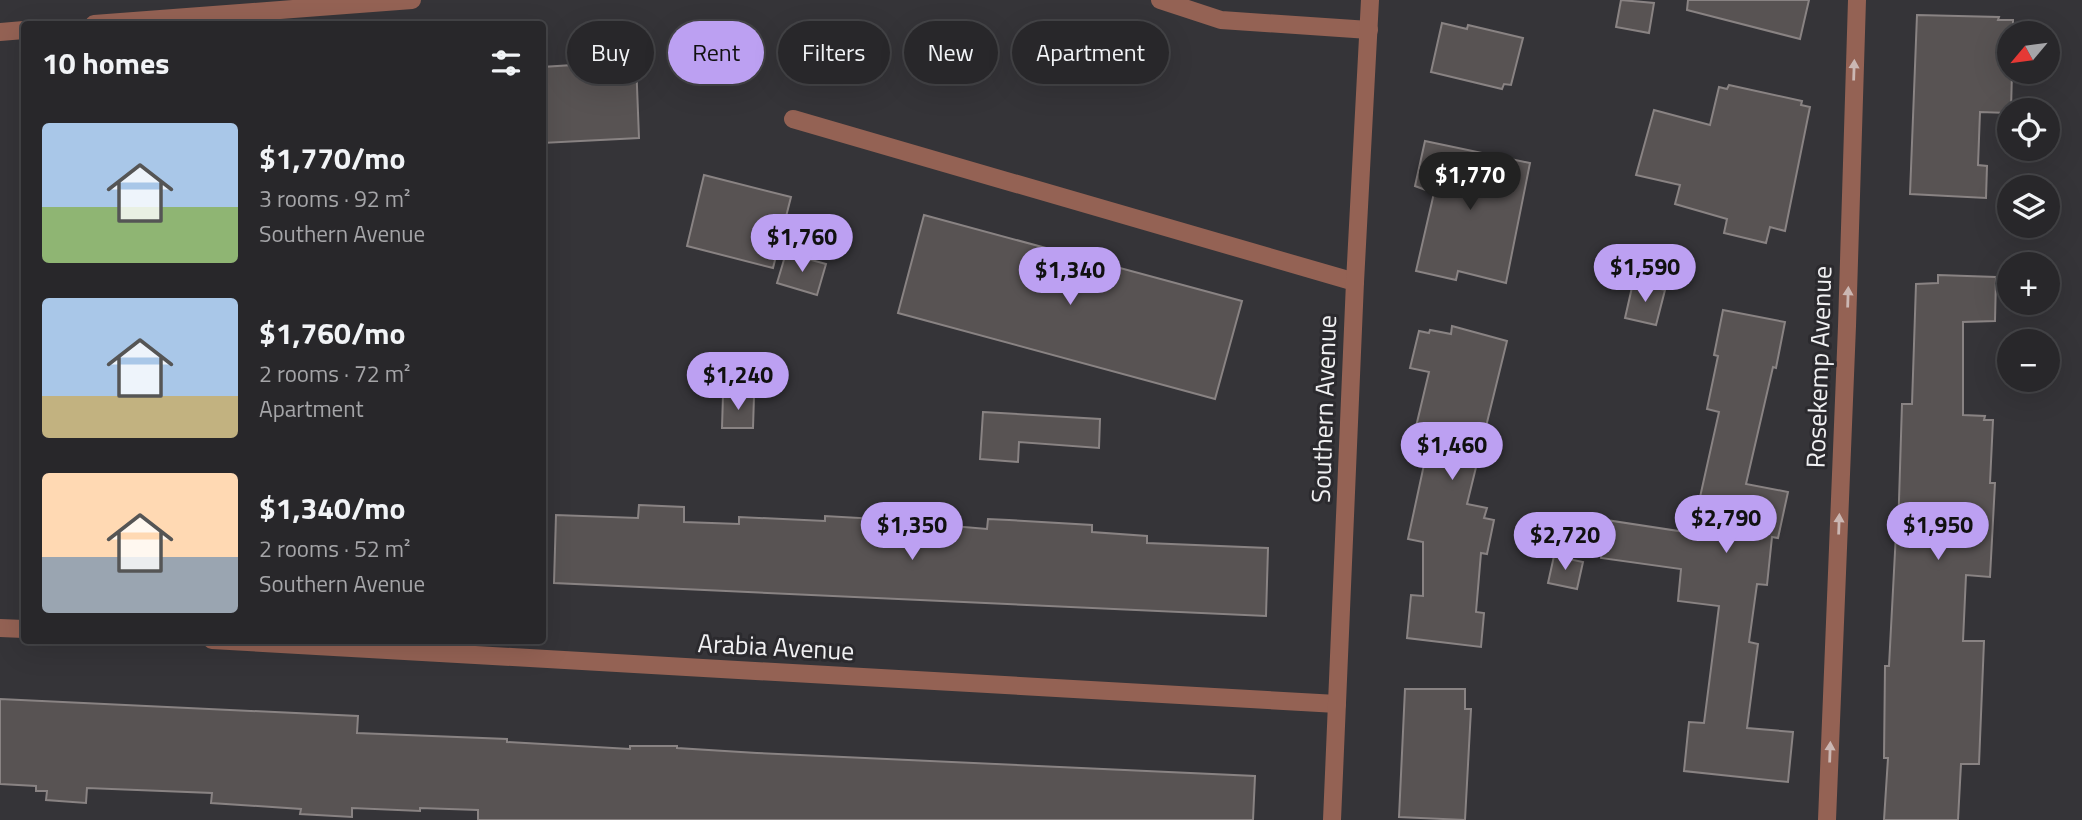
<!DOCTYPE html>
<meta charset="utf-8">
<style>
:root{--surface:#28272a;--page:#343336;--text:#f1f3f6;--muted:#a5a5a8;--line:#444447;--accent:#bca0f2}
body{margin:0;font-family:"Titillium Web",sans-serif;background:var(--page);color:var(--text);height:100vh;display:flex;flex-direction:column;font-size:26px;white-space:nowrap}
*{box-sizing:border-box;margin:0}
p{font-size:23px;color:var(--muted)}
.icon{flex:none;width:38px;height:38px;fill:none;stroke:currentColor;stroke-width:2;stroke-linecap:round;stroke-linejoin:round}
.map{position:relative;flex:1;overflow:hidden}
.sheet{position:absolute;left:21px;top:21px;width:525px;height:623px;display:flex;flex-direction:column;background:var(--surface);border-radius:7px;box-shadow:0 7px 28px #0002,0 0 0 2px var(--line)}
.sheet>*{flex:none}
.guide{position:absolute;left:567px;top:21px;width:665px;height:63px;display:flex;gap:14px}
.needle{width:46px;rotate:241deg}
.fabs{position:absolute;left:1997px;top:21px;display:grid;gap:14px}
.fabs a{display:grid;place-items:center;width:63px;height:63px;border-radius:50%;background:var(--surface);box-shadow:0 7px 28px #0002,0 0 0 2px var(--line);font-size:35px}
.price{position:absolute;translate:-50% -60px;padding:0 16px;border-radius:24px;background:var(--accent);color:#111;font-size:23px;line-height:46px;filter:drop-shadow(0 2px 4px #0008)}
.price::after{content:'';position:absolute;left:50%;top:42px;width:21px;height:16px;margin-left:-10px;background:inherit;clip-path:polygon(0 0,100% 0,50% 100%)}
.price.active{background:#222;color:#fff}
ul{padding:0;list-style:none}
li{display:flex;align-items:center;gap:21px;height:175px;padding:0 21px}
li span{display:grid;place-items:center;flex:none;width:196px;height:140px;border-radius:7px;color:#555}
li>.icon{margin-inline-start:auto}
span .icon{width:84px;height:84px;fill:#fffc;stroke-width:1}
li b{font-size:30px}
h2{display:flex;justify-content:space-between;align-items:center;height:84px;padding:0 21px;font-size:30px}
.tag{padding:0 24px;border-radius:32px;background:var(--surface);box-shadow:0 7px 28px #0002,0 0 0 2px var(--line);font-size:24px;line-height:63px}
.tag.active{background:var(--accent);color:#111}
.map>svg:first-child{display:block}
.building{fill:#585353;stroke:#898383;stroke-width:2}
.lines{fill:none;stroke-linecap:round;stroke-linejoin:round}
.lane{stroke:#946254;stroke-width:18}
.street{stroke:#946254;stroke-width:18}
.oneway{fill:#cbb7b3}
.labels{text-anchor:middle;stroke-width:6;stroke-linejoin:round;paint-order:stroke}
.street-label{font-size:26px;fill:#f0f0f2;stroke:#2b2a2e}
</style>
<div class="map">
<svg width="2082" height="820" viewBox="0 0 2082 820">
<rect width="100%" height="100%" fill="#353438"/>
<g class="building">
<path d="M1621 0 1654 3 1649 33 1616 27Z"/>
<path d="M1688 0H1809L1800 39 1687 10Z"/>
<path d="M1917 15 1999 17 1998 20H2013V33H2009V72H2012L2011 110 2009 113 1980 112 1978 165 1987 166 1986 198 1910 194Z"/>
<path d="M1442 23 1467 29 1468 25 1523 38 1511 85 1504 84 1502 89 1431 72Z"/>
<path d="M636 61 639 138 542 143V67Z"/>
<path d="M1729 85 1802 101 1801 105 1810 107 1785 231 1770 227 1766 243 1724 233 1727 219 1675 204 1680 185 1636 175 1654 110 1710 125 1719 87 1727 89Z"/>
<path d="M1425 141 1530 163 1506 283 1458 271 1456 280 1416 271 1434 193 1415 186Z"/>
<path d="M704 175 791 197 773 268 687 246Z"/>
<path d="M924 215 1242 301 1215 399 898 313Z"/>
<path d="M786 253 826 264 817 295 777 283Z"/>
<path d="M1938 275 1996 277 1995 321 1963 322V415L1985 416 1984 420H1993L1990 483H1995L1990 577 1966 575 1963 641H1984L1979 764H1961L1958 820H1884L1888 758H1884L1885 666H1889L1896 533H1898L1902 404H1912L1916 284 1938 283Z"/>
<path d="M1633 283 1665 290 1656 325 1625 318Z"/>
<path d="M1723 310 1785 322 1776 368 1773 367 1746 484 1788 492 1778 538 1772 537 1767 585 1757 584 1749 642 1758 644 1747 728 1793 732 1788 782 1684 771 1689 722 1704 723 1719 606 1678 601 1681 569 1601 558 1606 520 1692 533 1719 412 1707 409 1718 356 1714 355Z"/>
<path d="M1452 326 1507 341 1467 504 1487 508 1484 518 1494 520 1487 554 1481 553 1476 612 1484 613 1481 647 1407 638 1411 595 1423 596V542L1408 539 1425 460 1409 456 1429 372 1410 368 1419 331 1429 333 1430 330 1451 334Z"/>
<path d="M723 395 754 396 753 428H722Z"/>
<path d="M983 412 1100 419 1099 448 1019 442 1018 462 980 459Z"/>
<path d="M639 505 684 507V522L739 524V517L825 521V516L929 522V524L987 529 988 519 1009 520 1092 525V532L1147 536V543L1268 548 1266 616 554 583 556 515 638 518Z"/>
<path d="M1554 556 1583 562 1577 589 1548 583Z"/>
<path d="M1405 689H1465V709H1471L1465 820 1399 817Z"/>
<path d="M0 699 358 716 357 733 507 739V742L630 749V746H677V748L757 753 1255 776 1253 820H478V810L420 808V811L352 808V817L300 814 301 809 211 803 212 793 87 788 86 803 46 800 47 791H36V786L0 784Z"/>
</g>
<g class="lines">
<g class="lane">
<path d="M1160 0 1221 20 1369 30"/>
<path d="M793 119 1355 282"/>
</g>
<g class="street">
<path d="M94 24 412 0"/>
<path d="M0 32 24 30"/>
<path d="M0 628 24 629"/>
<path d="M212 640 1337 704"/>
<path d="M1332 820 1355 282 1370 0"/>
<path d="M1827 820 1847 326 1857 0"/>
</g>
</g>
<defs><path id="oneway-solid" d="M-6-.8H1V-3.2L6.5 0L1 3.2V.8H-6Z" transform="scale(1.75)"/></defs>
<g class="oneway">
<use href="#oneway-solid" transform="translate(1854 70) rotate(-88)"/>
<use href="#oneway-solid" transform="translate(1848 297) rotate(-88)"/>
<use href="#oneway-solid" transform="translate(1839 524) rotate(-88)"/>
<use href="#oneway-solid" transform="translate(1830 752) rotate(-88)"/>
</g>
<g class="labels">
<g class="street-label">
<text transform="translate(1819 367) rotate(-88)" y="9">Rosekemp Avenue</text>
<text transform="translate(1324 409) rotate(-88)" y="9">Southern Avenue</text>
<text transform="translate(776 647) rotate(3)" y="9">Arabia Avenue</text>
</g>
</g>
</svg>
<div class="fabs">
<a><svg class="needle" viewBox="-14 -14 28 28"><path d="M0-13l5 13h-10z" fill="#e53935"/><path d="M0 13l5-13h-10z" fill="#a5a5a8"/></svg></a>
<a><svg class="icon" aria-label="locate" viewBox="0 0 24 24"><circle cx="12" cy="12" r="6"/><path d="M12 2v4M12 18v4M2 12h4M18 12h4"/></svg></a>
<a><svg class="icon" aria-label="layers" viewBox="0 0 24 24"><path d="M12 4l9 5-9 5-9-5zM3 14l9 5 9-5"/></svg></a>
<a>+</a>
<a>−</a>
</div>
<b class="price active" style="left:1470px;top:212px">$1,770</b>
<b class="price" style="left:802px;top:274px">$1,760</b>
<b class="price" style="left:1645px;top:304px">$1,590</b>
<b class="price" style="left:1070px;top:307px">$1,340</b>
<b class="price" style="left:738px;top:412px">$1,240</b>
<b class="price" style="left:1452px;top:482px">$1,460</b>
<b class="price" style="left:1726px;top:555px">$2,790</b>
<b class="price" style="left:912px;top:562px">$1,350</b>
<b class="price" style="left:1938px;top:562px">$1,950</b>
<b class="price" style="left:1565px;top:572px">$2,720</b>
<div class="guide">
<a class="tag">Buy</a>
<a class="tag active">Rent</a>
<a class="tag">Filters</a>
<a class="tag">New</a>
<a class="tag">Apartment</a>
</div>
<section class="sheet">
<h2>10 homes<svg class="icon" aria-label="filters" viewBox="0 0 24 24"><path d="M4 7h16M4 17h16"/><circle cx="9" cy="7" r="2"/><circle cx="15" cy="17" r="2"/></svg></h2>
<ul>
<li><span style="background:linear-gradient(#a9c7e8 60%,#8fb573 0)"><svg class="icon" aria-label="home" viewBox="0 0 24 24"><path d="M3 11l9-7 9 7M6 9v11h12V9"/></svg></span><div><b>$1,770/mo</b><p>3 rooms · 92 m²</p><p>Southern Avenue</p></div></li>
<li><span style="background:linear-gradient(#a9c7e8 70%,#c2b280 0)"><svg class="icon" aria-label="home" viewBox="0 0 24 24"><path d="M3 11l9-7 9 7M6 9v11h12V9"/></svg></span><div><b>$1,760/mo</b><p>2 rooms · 72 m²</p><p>Apartment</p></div></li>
<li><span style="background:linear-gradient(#ffd9b3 60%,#9aa5b1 0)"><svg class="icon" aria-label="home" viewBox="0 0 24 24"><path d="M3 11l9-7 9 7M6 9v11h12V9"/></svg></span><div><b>$1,340/mo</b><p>2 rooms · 52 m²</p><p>Southern Avenue</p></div></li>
</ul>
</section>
</div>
